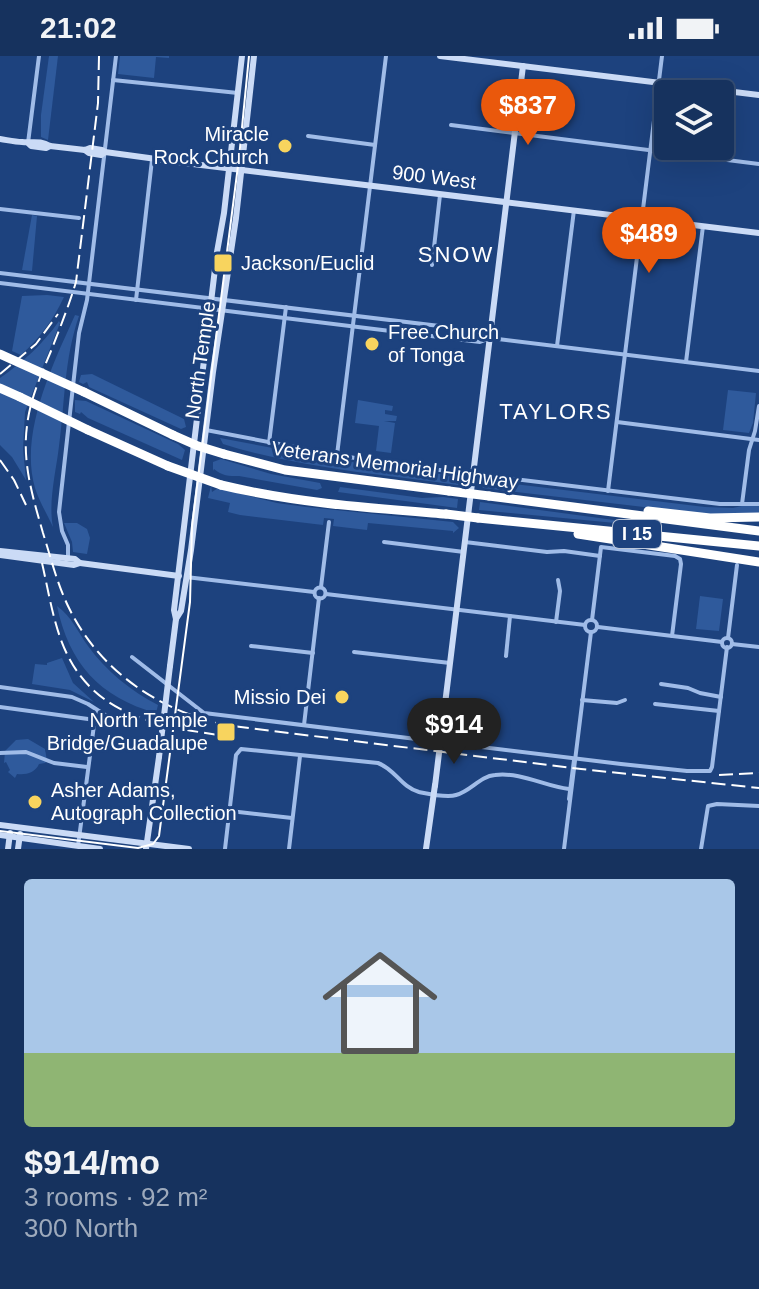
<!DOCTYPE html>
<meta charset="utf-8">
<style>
:root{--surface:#16325e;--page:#233e67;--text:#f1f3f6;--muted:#9eaabc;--line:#354d73;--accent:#ea580c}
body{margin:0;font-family:Arial,sans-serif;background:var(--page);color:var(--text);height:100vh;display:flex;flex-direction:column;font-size:30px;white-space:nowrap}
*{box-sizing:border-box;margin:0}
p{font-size:26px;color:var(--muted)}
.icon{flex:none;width:44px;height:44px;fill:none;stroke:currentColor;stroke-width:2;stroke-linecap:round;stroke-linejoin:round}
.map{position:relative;height:793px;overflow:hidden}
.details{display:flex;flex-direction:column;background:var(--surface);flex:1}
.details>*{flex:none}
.controls{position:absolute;left:654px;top:24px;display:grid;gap:16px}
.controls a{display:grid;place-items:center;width:80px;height:80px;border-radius:8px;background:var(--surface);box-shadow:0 8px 32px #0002,0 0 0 2px var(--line);font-size:40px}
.price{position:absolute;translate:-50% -68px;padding:0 18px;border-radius:28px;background:var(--accent);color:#fff;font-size:26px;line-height:52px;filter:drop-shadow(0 2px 4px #0008)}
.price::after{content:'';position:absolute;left:50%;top:48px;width:24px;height:18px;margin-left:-12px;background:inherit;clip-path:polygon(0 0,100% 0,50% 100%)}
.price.active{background:#222;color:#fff}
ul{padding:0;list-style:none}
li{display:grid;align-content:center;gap:16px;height:424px;padding:0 24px}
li+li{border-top:2px solid var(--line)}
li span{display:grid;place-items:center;height:248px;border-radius:8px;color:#555}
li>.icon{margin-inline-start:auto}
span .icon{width:144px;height:144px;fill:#fffc;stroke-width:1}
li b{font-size:34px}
.status{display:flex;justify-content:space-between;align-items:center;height:56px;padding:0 40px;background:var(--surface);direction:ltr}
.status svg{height:22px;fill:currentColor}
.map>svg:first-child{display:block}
.green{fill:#2f5a9c}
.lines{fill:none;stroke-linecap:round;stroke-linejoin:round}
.street{stroke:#a0bce8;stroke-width:4}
.secondary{stroke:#cbdbf6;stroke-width:6}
.highway{stroke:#fff;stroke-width:9}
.tram{stroke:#fff;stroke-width:2}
.rail{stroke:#fff;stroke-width:2;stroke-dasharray:14 6;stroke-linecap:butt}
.secondary-bridge{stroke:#cbdbf6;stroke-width:6}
.highway-bridge{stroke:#fff;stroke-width:9}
.poi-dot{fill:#f8d45e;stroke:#1d427e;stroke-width:3}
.labels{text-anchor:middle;stroke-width:6;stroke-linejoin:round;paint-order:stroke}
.shield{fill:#1d427e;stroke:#bbc6d8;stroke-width:2}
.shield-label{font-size:18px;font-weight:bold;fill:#fff}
.poi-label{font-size:20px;fill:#fff;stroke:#1d427e;text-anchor:end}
.street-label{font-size:20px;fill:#fff;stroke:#1d427e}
.neighbourhood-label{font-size:22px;letter-spacing:2px;fill:#fff;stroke:#1d427e}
</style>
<div class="status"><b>21:02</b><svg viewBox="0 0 49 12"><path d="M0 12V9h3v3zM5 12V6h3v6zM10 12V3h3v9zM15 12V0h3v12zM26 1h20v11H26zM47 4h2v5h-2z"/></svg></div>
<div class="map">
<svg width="759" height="793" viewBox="0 0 759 793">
<rect width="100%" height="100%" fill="#1d427e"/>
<g class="green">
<path d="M49 0H58L48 84 41 81V59Z"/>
<path d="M120 0H169V2L156 1 154 22 118 18Z"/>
<path d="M32 159 37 160 32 215 22 214Z"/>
<path d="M47 239 64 241C53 264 40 282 21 299L12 295 22 240Z"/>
<path d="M75 259 79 260C64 303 65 346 59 390 56 416 48 446 53 471 47 458 39 445 35 432 19 377 53 308 75 259Z"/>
<path d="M59 265 60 267 25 356 23 393 26 424 12 401 0 389V322C23 306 43 288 59 265Z"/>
<path d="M92 318 184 363 186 371 181 373 89 331 87 326 83 328 79 326 81 319Z"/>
<path d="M728 334 756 337 753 367 749 377 723 374Z"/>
<path d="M75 344 86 345 178 388 185 394 182 404 88 362 81 356 80 358 75 356Z"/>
<path d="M358 344 393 350 392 355 385 354V358L397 360 396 365H384L395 367 391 397 376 395 379 370 355 367Z"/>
<path d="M220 382 337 404 462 421 463 424 458 429C379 418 299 412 223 388Z"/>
<path d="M221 403 271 418 320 427 322 432 317 434 239 420C229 420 222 420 214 413L213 415V406Z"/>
<path d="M481 424 705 451 733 452 746 449 759 450V458H703L483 432 480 426Z"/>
<path d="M211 430 212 436 218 432 277 447 306 451 453 466 459 472 453 477V475L368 467 367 474 333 470 334 463 324 462 323 469 240 459 228 456 230 447 208 442Z"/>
<path d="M340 431 422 442 443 441 458 443 457 452 338 436Z"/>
<path d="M480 446 614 464 615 467 479 454Z"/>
<path d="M64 467H77L87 473 90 482 87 498 73 496 72 486Z"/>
<path d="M700 540 723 543 719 575 696 573Z"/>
<path d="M57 550C73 562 77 575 88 590 106 615 131 635 158 649L156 657C99 641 69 607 57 550Z"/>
<path d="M62 602 73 627 94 646 70 634 32 628 35 608 47 609V607Z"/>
<path d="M28 683 45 693 47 705 45 707 39 708C35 717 26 719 17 718L15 722 8 716 10 714 6 706 4 707 5 695 16 684Z"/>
</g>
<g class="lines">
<g class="street">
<path d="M113 24 238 37"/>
<path d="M451 69 759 108"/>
<path d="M308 80 375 89"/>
<path d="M28 87 39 0"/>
<path d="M0 153 79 162"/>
<path d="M432 209 440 139"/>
<path d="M0 217 481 275 490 282"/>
<path d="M0 227 480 286 490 282 759 315"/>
<path d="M136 244 152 104"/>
<path d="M557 290 574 154"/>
<path d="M686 306 703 170"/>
<path d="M617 366 759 384"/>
<path d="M206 374 326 397 390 408 720 448H759"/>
<path d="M269 387 286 251"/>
<path d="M337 399 386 0"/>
<path d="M608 435 662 0"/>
<path d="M742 448 749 394 755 375 759 350"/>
<path d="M384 486 464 496"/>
<path d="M465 486 547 496 564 495 600 500"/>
<path d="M68 503V489L62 475 59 456 75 312 79 277 87 244 116 0"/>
<path d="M186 521 314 536"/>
<path d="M321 531 329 466"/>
<circle cx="320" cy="537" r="5.5"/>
<path d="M326 538 585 569"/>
<circle cx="591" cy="570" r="6"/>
<path d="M592 564 601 491 675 500 680 503 681 508 672 580"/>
<path d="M556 566 560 535 558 524"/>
<path d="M598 571 722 586"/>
<path d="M728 582 737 509"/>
<circle cx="727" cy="587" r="5"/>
<path d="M732 588 759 591"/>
<path d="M251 590 313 597"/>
<path d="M354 596 450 607"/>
<path d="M506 600 510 560"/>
<path d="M132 601 204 657 621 708 687 715H710L712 711 727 591"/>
<path d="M661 628 688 632 700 637 721 641"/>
<path d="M0 631 72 641 88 648 113 664"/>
<path d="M582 644 617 647 625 644"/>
<path d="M655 648 719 655"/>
<path d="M0 651 132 669"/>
<path d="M304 669 319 542"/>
<path d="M0 697 26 696 54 707 87 711"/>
<path d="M569 743 574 704"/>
<path d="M230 755 292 762"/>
<path d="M78 790 96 654"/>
<path d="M225 793 236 699 241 693 378 707C395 713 401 731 419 736 429 738 447 742 456 739 471 735 480 720 495 719 522 716 544 730 569 733"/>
<path d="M289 793 300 700"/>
<path d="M564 793 591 576"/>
<path d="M701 793 708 750 717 748 759 750"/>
</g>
<g class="secondary">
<path d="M440 0 759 39"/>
<path d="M0 83C7 84 15 86 22 86 33 87 40 84 50 90L85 94 90 92 102 94 105 96 193 108 759 177"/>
<path d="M28 87 31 90 46 92 50 90"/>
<path d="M85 94 89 97 101 99 105 96"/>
<path d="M0 495 75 503 80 507 179 520"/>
<path d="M0 499 74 509 80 507"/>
<path d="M176 563 174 554 217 196 224 157 242 0"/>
<path d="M170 610 176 563 181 555 191 494 213 316 236 162 254 0"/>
<path d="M435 730 523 10"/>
<path d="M0 769 189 793"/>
<path d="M0 779 100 793"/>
<path d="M8 793 10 777"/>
<path d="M18 793 20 778"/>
<path d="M146 793 159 701"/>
<path d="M426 793 435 729"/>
</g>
<g class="highway">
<path d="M0 332 20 341"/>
<path d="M84 336 173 379"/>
<path d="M88 374 168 410"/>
<path d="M224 398 285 414 449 435"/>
<path d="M221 429C296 447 370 452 446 458"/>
<path d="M489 440 759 475"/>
<path d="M648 455 710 462 759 461"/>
<path d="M478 462 759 490"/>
<path d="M578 478 759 506"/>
</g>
<path class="tram" d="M0 775 138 792 153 788 159 780 190 546 192 470 239 102 249 0"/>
<g class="rail">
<path d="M99 0 98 47 76 226C69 249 60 272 51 295 41 319 30 343 27 370 22 407 33 442 43 477 51 502 57 528 69 552 100 615 157 653 224 669L581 713 759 732"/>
<path d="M0 318 36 288 58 258"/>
<path d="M0 404 14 424 26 449"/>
<path d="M42 507C48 533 52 559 61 584 90 662 159 670 231 681"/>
<path d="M719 719 759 717"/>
</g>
<path class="secondary-bridge" d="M159 701 170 610"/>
<g class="highway-bridge">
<path d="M0 298 84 336"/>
<path d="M20 341 88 374"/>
<path d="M173 379 198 390 224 398"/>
<path d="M168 410 221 429"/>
<path d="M449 435 489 440"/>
<path d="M446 458 478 462"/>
</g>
</g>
<g class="poi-dot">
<circle cx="285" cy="90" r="8"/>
<rect x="213" y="197" width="20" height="20" rx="4"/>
<circle cx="372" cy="288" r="8"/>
<circle cx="342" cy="641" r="8"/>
<rect x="216" y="666" width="20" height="20" rx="4"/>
<circle cx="35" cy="746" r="8"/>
</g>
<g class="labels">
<rect class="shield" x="613" y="464" width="48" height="28" rx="6"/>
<g class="shield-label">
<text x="637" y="484">I 15</text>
</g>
<g class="poi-label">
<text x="269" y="85">Miracle<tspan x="269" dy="23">Rock Church</tspan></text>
<text x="241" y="214" text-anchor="start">Jackson/Euclid</text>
<text x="388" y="283" text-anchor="start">Free Church<tspan x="388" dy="23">of Tonga</tspan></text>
<text x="326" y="648">Missio Dei</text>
<text x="208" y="671">North Temple<tspan x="208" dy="23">Bridge/Guadalupe</tspan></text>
<text x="51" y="741" text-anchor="start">Asher Adams,<tspan x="51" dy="23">Autograph Collection</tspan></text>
</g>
<g class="street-label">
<text transform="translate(434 121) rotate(7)" y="7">900 West</text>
<text transform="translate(200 304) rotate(-82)" y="7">North Temple</text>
<text transform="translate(395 409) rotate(8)" y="7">Veterans Memorial Highway</text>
</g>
<g class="neighbourhood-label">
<text x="456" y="206">SNOW</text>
<text x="556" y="363">TAYLORS</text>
</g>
</g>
</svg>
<div class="controls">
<a><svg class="icon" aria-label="layers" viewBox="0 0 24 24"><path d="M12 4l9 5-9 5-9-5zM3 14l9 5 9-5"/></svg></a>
</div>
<b class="price" style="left:528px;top:91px">$837</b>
<b class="price" style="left:649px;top:219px">$489</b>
<b class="price active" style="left:454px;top:710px">$914</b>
</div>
<section class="details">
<ul>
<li><span style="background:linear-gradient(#a9c7e8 70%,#8fb573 0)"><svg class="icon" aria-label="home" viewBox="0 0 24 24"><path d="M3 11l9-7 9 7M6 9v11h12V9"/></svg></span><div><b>$914/mo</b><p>3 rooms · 92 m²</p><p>300 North</p></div></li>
</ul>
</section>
